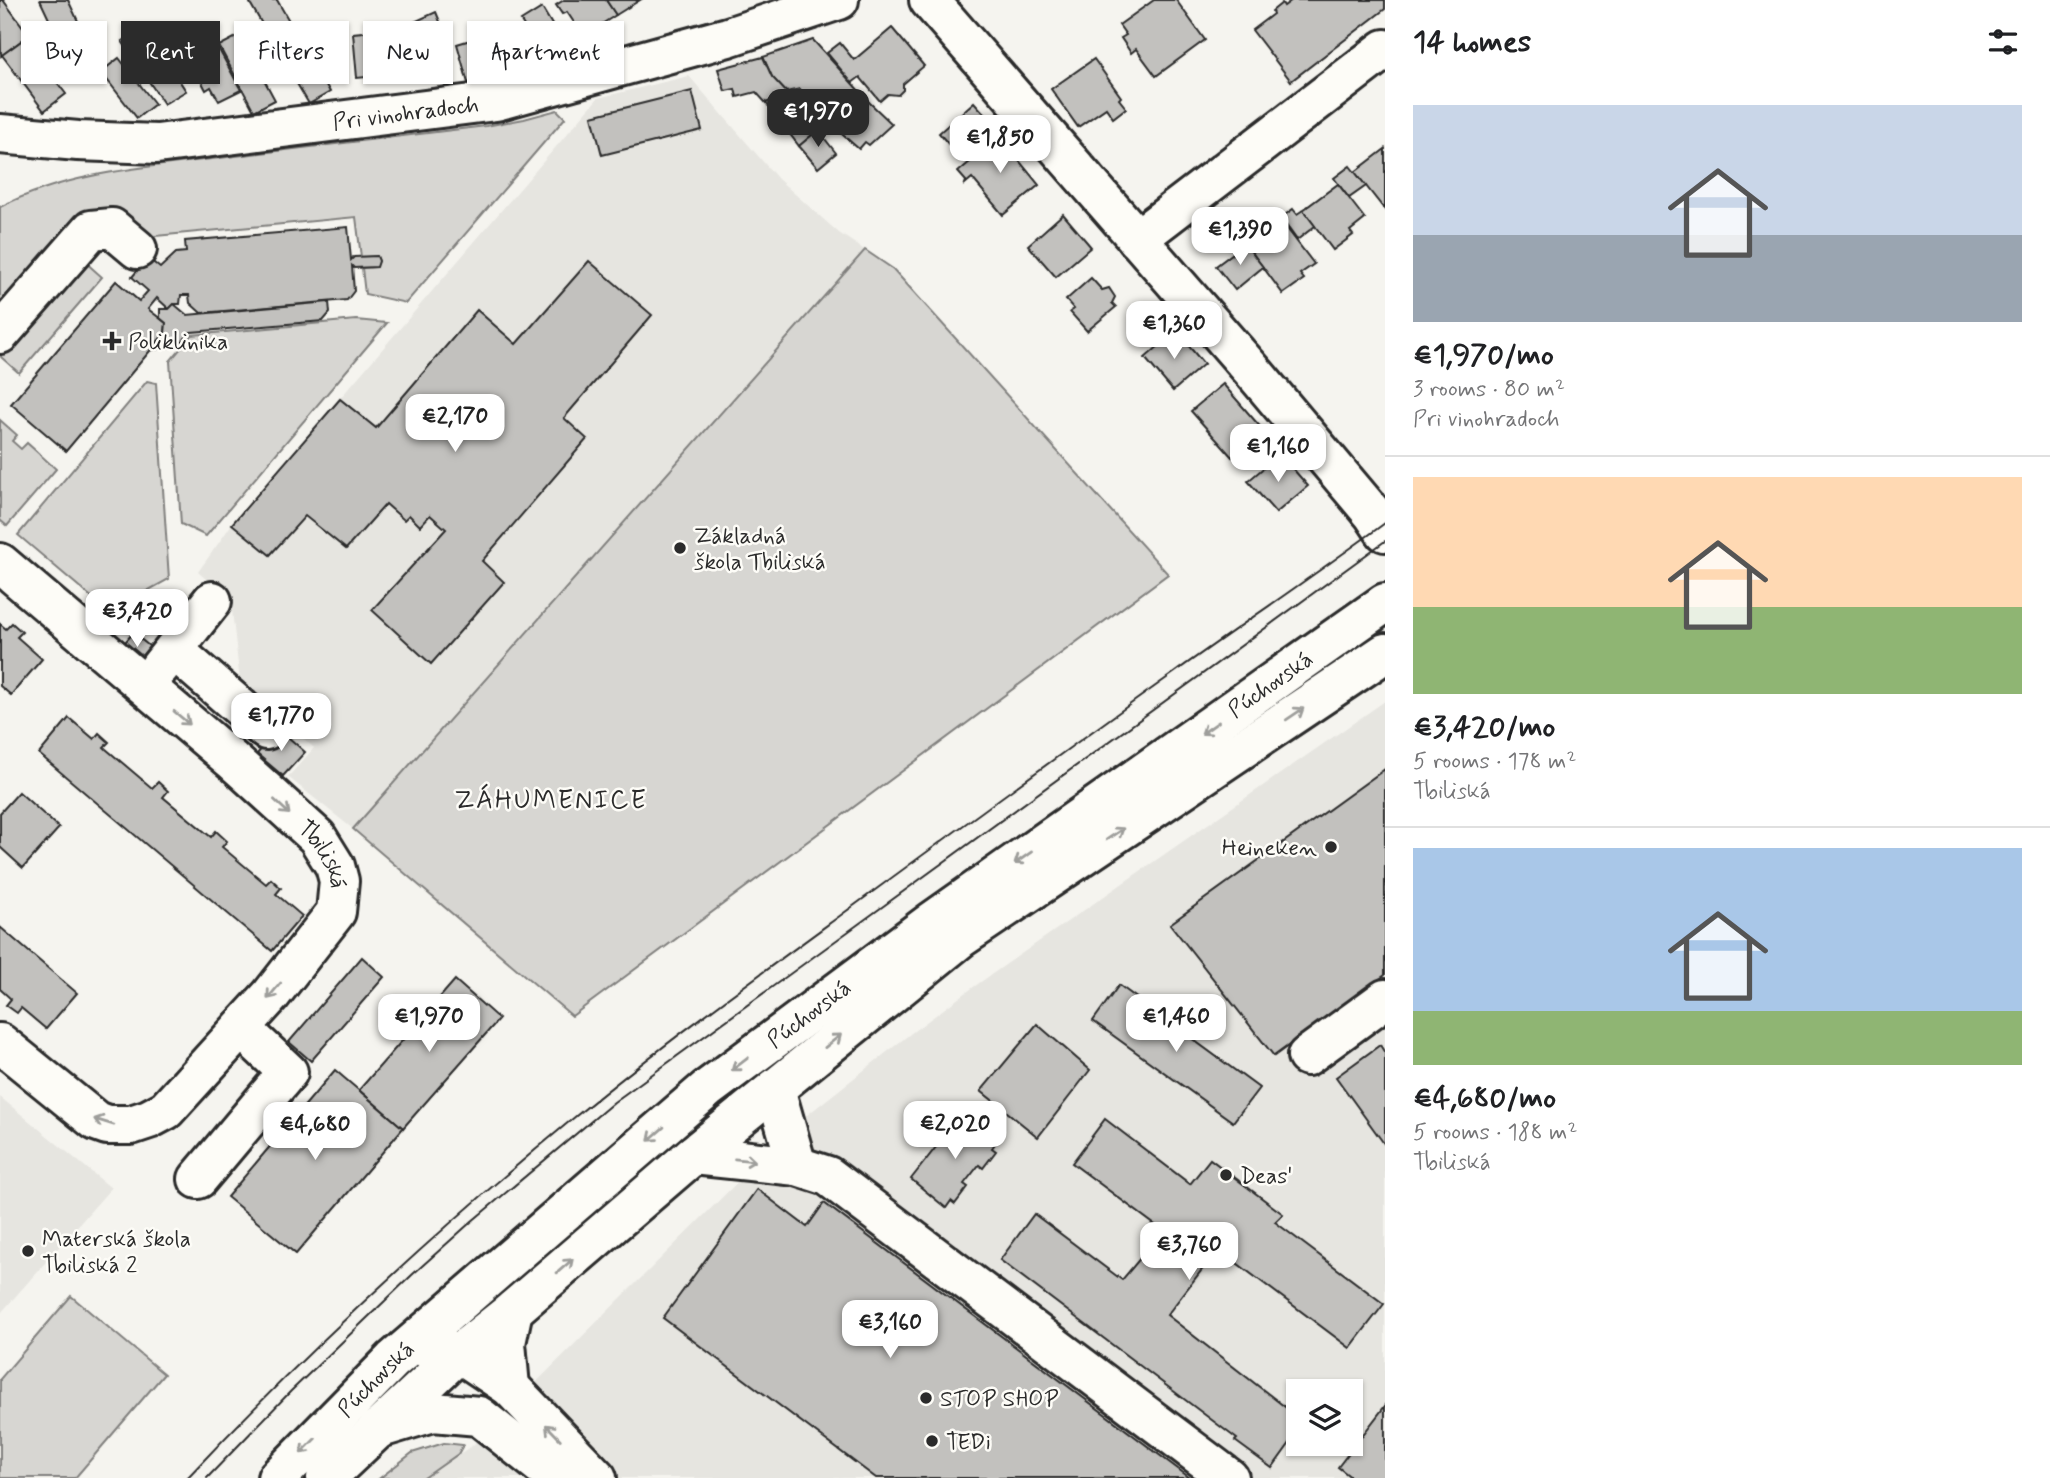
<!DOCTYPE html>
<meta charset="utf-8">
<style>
:root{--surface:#fff;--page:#f2f2f2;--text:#202124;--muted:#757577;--line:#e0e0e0;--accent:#2b2b2b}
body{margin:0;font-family:Mynerve,sans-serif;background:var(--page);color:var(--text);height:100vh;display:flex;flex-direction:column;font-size:26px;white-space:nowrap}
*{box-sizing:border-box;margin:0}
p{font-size:23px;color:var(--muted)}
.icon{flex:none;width:38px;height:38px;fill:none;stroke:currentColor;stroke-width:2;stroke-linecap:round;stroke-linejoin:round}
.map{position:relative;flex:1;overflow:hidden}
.side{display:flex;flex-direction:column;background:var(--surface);width:665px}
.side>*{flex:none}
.banner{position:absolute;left:21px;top:21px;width:665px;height:63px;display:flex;gap:14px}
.tools{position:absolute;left:1286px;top:1379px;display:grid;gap:14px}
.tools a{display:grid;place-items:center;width:77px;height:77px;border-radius:0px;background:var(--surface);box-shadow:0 2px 5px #0004;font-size:35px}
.price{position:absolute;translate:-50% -60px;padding:0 16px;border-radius:14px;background:#fff;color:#222;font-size:23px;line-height:46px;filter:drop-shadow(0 2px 4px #0008)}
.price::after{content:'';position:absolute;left:50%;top:42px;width:21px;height:16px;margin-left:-10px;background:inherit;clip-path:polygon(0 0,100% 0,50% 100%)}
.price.current{background:var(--accent);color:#fff}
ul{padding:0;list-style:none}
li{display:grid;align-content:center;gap:14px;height:371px;padding:0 28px}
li+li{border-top:2px solid var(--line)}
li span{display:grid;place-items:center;height:217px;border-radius:0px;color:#555}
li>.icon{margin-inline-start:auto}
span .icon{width:126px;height:126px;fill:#fffc;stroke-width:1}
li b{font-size:30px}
h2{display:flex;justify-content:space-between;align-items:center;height:84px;padding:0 28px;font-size:30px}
.pill{padding:0 24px;border-radius:0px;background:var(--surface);box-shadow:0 2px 5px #0004;font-size:24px;line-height:63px}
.pill.current{background:var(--accent);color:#fff}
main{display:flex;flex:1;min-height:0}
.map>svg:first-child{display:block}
.built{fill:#e6e5e0;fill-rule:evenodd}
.green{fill:#d7d6d2;stroke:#81807e;stroke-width:2}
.building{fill:#c2c1be;stroke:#2b2b2b;stroke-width:2}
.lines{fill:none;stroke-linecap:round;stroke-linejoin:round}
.minor-casing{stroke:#2b2b2b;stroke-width:44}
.major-casing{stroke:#2b2b2b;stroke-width:44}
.minor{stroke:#fdfcf7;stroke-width:38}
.major{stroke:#fdfcf7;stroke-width:38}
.tram{stroke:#2b2b2b;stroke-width:2}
.oneway{stroke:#9e9e9b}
.poi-dot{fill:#2b2b2b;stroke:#fdfcf7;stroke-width:2.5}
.labels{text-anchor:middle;stroke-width:5;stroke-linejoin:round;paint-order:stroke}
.street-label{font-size:23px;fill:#2b2b2b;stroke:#fdfcf7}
.poi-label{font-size:23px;fill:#2b2b2b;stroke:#fdfcf7;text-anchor:start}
.quarter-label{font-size:26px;letter-spacing:2px;fill:#2b2b2b;stroke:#fdfcf7}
</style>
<main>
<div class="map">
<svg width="1385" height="1478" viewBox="0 0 1385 1478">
<rect width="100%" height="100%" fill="#f5f4ef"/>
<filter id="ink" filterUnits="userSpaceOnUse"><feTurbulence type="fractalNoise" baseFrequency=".0143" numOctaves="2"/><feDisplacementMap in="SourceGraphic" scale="14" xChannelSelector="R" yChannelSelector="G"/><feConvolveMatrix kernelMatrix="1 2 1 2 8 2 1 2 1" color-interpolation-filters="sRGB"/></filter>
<g filter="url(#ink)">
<g class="built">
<path d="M689 76 778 179 839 233 893 269 1168 574 572 1016 353 829 288 777 314 748 240 682 231 601 198 572 232 524 598 98Z"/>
<path d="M1385 701V1478H424L444 1463 472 1446 797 1123 910 1034 975 986ZM1298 1391H1351V1444H1298Z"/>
<path d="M0 1097 111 1188 0 1314Z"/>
</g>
<g class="green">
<path d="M557 110 565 118 406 303 365 294 362 268 376 267 379 261 377 256 361 257 356 217 145 237 130 222 0 311V207C69 171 151 167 227 157 313 147 399 136 486 126L524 119Z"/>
<path d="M865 250 893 269 1168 574 572 1016 353 829Z"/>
<path d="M84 261 102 277 19 373 1 357 0 346Z"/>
<path d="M356 320 387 323 206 536 181 524 170 361 192 335Z"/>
<path d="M147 381 156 383 169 579 109 612 18 535Z"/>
<path d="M0 420 17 435 12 441 21 449 27 443 56 469 7 526 0 520Z"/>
<path d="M71 1296 164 1374 75 1478H0V1379Z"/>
<path d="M444 1443 463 1445 458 1454 424 1478H380L412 1453Z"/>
</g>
<g class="building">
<path d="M0 0H3L29 35 1 56Z"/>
<path d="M40 0H68L78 21 55 32Z"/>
<path d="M255 0H277L299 38 277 50 250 3Z"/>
<path d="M564 0H606L616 15 583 36 567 12 562 14 556 5Z"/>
<path d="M606 0H640L616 15Z"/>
<path d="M1154 0H1176L1205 40 1156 76 1136 49 1131 53 1121 38 1126 35 1119 25Z"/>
<path d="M1292 0H1385V9L1291 81 1252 30 1273 14 1272 11 1282 3 1284 6Z"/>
<path d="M542 8 569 53 548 65 521 21Z"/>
<path d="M436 12 450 46 415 61 401 28Z"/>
<path d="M205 24 241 90 219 101 211 87 206 90 195 69 199 67 194 58 191 59 182 37Z"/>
<path d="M144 26 186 91 164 104 122 41Z"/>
<path d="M892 28 924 66 903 84V90L898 95 888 94 880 101 860 77 852 83 827 53 840 43 854 60Z"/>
<path d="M393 29 397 74 357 78 353 33Z"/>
<path d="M240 35 275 100 254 111 219 46Z"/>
<path d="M299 38 330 92 309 104 277 50Z"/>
<path d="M477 38 482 55 518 46 525 67 468 83 457 44Z"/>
<path d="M24 39 66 94 44 111 2 55Z"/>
<path d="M813 40 870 103 892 124 869 145 865 142 859 149 820 115 816 108 822 103 812 92 806 97 800 89 786 92 772 77 763 57Z"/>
<path d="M763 57 772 77 789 95 766 103 756 92 737 97 735 89 725 91 718 69Z"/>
<path d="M119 58 155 104 137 118 101 72Z"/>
<path d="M1094 59 1121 97 1119 99 1126 108 1113 118 1106 108 1078 127 1051 89Z"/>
<path d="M692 91 702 130 602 155 592 116Z"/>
<path d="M787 95 818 130 799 146 766 103Z"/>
<path d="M974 102 998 129 962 160 939 133Z"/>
<path d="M818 130 836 153 818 168 799 146Z"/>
<path d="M1004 133 1017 148 1012 152 1039 185 1003 215 972 178 965 184 966 181 958 172Z"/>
<path d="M1385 149V210L1355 172Z"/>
<path d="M1350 166 1366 186 1349 198 1334 178Z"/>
<path d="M1338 184 1365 219 1350 231 1353 235 1333 250 1303 210Z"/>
<path d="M1293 209 1297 214 1303 210 1315 226 1297 240 1281 218Z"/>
<path d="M1063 214 1091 247 1056 277 1028 245Z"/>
<path d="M1285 226 1314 264 1300 274 1304 279 1283 294 1251 251Z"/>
<path d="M348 227 351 260 354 257 377 256 379 261 377 267 354 268 352 266 354 291 347 300 201 313 190 303 189 295H181L180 304H174L169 309 157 298 148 309 166 323 165 333 66 451 11 404 116 281 139 301 148 291 132 277 148 258 160 268 176 253 186 252 185 241Z"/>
<path d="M1245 244 1263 267 1235 290 1216 266Z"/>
<path d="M589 261 652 315 564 418 587 439 482 561 504 582 431 664 372 610 446 529 430 515 420 526 409 515 404 520 386 504 346 549 305 516 270 555 232 524 340 399 376 428 477 310 516 344Z"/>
<path d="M1091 278 1102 290 1109 288 1115 297 1112 303 1116 307 1087 331 1070 312 1074 309 1066 300Z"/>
<path d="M329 302 330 313 323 321 191 332 178 346 153 350 165 333 166 323 160 318V309H169L174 304 187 315Z"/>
<path d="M1176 331 1204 364 1173 391 1145 358Z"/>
<path d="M1223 384 1263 430 1232 457 1191 411Z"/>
<path d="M1280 454 1308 486 1276 513 1248 481Z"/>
<path d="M12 623 22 632 17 637 42 659 11 695 0 686V624L6 629Z"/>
<path d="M133 633 154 650 141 666 120 648Z"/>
<path d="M69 718 94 739 99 733 109 742 104 747 106 749 152 788 158 782 168 791 163 797 211 837 216 831 227 841 222 847 266 884 271 879 281 888 276 894 302 916 272 951 39 754Z"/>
<path d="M279 729 305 752 283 776 257 754Z"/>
<path d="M1385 769V975L1274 1056 1170 924Z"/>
<path d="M19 792 59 828 23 868 0 847V813Z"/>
<path d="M0 927 77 993 46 1029 21 1008 17 1013 6 1005 11 999 0 989Z"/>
<path d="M362 957 384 977 311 1061 289 1042Z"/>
<path d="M455 980 499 1019 403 1128 359 1090Z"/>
<path d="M1119 985 1259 1088 1233 1122 1093 1021Z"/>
<path d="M1037 1024 1090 1070 1038 1137 981 1091Z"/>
<path d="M1380 1045 1385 1053V1145L1336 1077Z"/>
<path d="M335 1070 403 1128 296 1254 227 1197Z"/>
<path d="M962 1114 997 1141 992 1148 996 1151 983 1168 979 1165 964 1184 968 1187 955 1204 951 1201 946 1208 911 1179Z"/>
<path d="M1105 1119 1190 1184 1210 1159 1283 1214 1275 1222 1384 1304 1350 1348 1218 1249 1167 1315 1298 1417V1432L1272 1468 1235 1441 1237 1439 1000 1260 1034 1214 1122 1280 1163 1231 1072 1163Z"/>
<path d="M757 1189 807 1227 824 1203 1190 1478H876L663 1318Z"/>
<path d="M1385 1406V1478H1352L1338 1467Z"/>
</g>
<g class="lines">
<g class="minor-casing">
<g id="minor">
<path d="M929 0 1257 376 1373 514 1385 532"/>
<path id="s1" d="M0 134 78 141 157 144 496 101 728 37 839 0"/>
<path d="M1137 239 1385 49"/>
<path d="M0 334 91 230 112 228 137 249"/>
<path id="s2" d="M0 563 232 760 317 837 335 866 339 881 336 912 271 995 166 1110 149 1119 131 1125H107L96 1121 0 1043"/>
<path d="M174 650 266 730"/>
<path d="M159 668 212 601"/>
<path d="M1307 1056 1385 999"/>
<path d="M775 1089 797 1166"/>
<path d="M693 1155 797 1166 828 1176 1229 1478"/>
<path d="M198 1179 288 1072 241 1028"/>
<path d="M429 1350 440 1347 459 1353 510 1387 597 1478"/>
<path d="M510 1387 506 1343 513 1310"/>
<path d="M377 1429 433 1412 479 1416 557 1478"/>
</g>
</g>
<g class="major-casing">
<g id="major">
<path id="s3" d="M277 1478 393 1360 707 1089 934 920 1385 603"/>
<path d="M326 1478 459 1353 513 1310 693 1155 961 938 1385 653"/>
</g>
</g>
<use href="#minor" class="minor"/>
<use href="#major" class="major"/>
<g class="tram">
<path d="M187 1478C308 1349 440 1228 576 1116 661 1046 752 980 841 915 950 835 1060 754 1171 675 1242 624 1315 575 1385 523"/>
<path d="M207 1478 291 1391 412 1275 471 1222 614 1102 1385 541"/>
</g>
</g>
<defs><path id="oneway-shaft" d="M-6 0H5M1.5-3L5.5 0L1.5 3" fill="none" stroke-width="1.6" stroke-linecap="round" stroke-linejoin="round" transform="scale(1.75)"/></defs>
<g class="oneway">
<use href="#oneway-shaft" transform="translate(1295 714) rotate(-34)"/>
<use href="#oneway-shaft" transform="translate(182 718) rotate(40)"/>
<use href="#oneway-shaft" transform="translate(1210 728) rotate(145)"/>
<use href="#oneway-shaft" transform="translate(282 807) rotate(43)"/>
<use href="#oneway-shaft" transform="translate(1115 834) rotate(-34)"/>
<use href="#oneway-shaft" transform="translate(1023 858) rotate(145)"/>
<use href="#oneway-shaft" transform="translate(274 991) rotate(130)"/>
<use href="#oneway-shaft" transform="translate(833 1041) rotate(-39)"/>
<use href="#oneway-shaft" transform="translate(740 1064) rotate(143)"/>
<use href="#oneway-shaft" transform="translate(104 1122) rotate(-163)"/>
<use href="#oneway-shaft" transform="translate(656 1134) rotate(139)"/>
<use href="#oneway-shaft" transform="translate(745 1160) rotate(6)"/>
<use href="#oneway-shaft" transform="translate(565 1266) rotate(-41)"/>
<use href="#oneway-shaft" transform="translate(553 1432) rotate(-134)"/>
<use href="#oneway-shaft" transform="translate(308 1446) rotate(135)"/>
</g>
</g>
<g class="poi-dot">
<path d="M108.5 330.5h7v7h7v7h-7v7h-7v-7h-7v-7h7z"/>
<circle cx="680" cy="548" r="7"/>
<circle cx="1331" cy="847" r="7"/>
<circle cx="1226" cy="1175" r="7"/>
<circle cx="28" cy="1251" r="7"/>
<circle cx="926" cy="1398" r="7"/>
<circle cx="932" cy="1441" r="7"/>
</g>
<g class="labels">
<g class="street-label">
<text dy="8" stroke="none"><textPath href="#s1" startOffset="408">Pri vinohradoch</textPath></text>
<text dy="8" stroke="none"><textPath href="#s3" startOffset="1274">Púchovská</textPath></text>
<text dy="8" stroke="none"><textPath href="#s2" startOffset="438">Tbiliská</textPath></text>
<text dy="8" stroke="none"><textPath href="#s3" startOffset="707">Púchovská</textPath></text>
<text dy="8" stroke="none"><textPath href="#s3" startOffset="140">Púchovská</textPath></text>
</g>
<g class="poi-label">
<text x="128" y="349">Poliklinika</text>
<text x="694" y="543">Základná<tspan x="694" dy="26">škola Tbiliská</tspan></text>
<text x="1317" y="855" text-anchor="end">Heineken</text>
<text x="1240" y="1183">Deas'</text>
<text x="42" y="1246">Materská škola<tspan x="42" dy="26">Tbiliská 2</tspan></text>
<text x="940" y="1406">STOP SHOP</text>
<text x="946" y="1449">TEDi</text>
</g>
<g class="quarter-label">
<text x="551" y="808">ZÁHUMENICE</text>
</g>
</g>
</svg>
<div class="tools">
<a><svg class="icon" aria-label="layers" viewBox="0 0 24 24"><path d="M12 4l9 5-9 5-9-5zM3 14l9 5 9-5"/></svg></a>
</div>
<b class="price current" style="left:818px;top:149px">€1,970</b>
<b class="price" style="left:1000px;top:175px">€1,850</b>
<b class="price" style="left:1240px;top:267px">€1,390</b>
<b class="price" style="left:1174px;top:361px">€1,360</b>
<b class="price" style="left:455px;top:454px">€2,170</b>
<b class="price" style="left:1278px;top:484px">€1,160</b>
<b class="price" style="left:137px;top:649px">€3,420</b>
<b class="price" style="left:281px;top:753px">€1,770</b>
<b class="price" style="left:429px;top:1054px">€1,970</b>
<b class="price" style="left:1176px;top:1054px">€1,460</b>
<b class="price" style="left:955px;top:1161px">€2,020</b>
<b class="price" style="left:315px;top:1162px">€4,680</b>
<b class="price" style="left:1189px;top:1282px">€3,760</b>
<b class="price" style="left:890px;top:1360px">€3,160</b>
<div class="banner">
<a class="pill">Buy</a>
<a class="pill current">Rent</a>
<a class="pill">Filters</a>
<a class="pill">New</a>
<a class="pill">Apartment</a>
</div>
</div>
<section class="side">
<h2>14 homes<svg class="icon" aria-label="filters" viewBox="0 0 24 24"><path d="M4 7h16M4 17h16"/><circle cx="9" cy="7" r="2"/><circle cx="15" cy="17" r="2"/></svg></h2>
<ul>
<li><span style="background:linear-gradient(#c9d6e8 60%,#9aa5b1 0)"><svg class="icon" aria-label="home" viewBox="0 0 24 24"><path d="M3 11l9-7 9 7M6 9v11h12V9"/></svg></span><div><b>€1,970/mo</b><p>3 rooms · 80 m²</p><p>Pri vinohradoch</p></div></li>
<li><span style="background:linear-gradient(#ffd9b3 60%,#8fb573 0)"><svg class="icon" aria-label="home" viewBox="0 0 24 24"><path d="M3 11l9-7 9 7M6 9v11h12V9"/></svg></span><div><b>€3,420/mo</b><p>5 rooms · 178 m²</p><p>Tbiliská</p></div></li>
<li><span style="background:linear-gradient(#a9c7e8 75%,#8fb573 0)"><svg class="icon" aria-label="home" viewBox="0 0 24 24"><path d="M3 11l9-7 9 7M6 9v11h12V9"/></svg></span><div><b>€4,680/mo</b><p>5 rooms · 188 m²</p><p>Tbiliská</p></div></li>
</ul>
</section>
</main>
